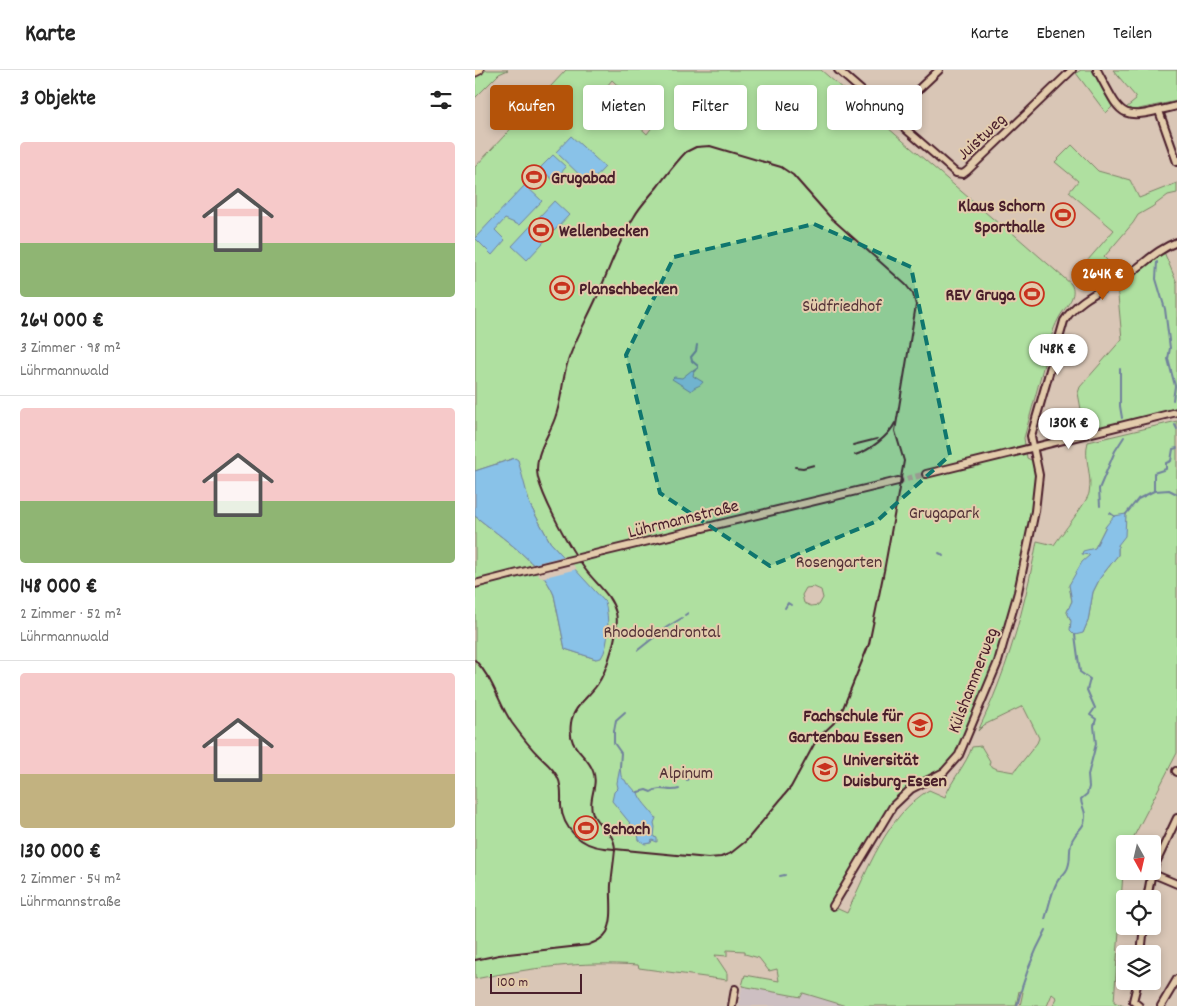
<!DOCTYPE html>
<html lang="de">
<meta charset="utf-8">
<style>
:root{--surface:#fff;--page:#f2f2f2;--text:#222;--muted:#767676;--line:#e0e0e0;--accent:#b45309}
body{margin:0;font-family:Dekko,sans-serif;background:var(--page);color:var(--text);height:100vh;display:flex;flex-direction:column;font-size:19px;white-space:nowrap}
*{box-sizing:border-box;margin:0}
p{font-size:16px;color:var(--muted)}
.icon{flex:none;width:28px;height:28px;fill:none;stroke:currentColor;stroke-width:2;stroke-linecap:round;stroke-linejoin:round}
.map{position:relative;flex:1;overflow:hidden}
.side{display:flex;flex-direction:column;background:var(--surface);width:475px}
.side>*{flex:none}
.top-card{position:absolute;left:15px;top:15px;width:475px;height:45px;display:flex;gap:10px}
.needle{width:32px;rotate:172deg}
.fabs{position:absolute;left:641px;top:765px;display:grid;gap:10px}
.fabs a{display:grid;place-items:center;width:45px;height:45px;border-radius:5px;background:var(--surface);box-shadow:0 2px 8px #0003;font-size:25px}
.scale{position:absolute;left:15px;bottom:12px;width:92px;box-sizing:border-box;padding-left:5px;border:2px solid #4a1f2b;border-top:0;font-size:14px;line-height:18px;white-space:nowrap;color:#4a1f2b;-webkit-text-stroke:4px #e3ccac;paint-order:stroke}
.price{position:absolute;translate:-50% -42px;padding:0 11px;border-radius:18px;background:#fff;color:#222;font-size:16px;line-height:32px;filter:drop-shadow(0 1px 2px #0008)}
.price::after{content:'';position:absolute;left:50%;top:30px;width:15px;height:11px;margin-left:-8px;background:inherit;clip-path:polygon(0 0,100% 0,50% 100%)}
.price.current{background:var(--accent);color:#fff}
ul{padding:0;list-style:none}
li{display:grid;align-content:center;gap:10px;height:265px;padding:0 20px}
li+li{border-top:1px solid var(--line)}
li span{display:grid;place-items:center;height:155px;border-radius:5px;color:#555}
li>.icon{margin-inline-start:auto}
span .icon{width:90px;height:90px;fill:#fffc;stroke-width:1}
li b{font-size:21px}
h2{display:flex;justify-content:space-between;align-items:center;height:60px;padding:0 20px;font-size:21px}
.tag{padding:0 18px;border-radius:5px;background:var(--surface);box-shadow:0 2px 8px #0003;font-size:18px;line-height:45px}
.tag.current{background:var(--accent);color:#fff}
header{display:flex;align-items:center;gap:30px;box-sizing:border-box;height:70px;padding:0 25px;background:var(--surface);border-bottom:1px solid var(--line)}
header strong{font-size:24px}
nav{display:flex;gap:28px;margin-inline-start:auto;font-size:18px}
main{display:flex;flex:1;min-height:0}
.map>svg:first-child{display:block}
.built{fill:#cdbfc2}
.green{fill:#afe0a0;stroke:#7c8066;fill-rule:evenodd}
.water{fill:#89c2e8;stroke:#70819c}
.pier{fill:#d9c6b6}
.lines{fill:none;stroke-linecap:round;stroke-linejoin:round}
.stream{stroke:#70819c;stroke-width:2}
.minor-tunnel{stroke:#bca59a;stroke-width:6;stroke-dasharray:6 3;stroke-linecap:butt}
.minor-casing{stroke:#4a1f2b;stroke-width:10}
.major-casing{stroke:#4a1f2b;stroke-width:11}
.minor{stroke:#e3ccac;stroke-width:6}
.major{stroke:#fbddab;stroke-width:8}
.rail{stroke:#4a1f2b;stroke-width:2}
.minor-bridge-casing{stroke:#4a1f2b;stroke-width:10;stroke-linecap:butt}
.minor-bridge{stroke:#e3ccac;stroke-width:6}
.marked{fill:#0f766e;fill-opacity:0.2;stroke:#0f766e;stroke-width:4;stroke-dasharray:10 6;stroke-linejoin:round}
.labels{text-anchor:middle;stroke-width:4;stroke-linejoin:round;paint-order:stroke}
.street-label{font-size:18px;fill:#4a1f2b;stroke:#e3ccac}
.poi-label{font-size:18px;font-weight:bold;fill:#4a1f2b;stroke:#e3ccac;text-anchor:start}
.park-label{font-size:18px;fill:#543237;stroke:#e3ccac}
</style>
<header>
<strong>Karte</strong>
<nav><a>Karte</a><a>Ebenen</a><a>Teilen</a></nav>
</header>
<main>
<section class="side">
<h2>3 Objekte<svg class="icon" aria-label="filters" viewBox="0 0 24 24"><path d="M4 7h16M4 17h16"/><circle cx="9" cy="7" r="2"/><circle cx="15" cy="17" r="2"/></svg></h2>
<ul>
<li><span style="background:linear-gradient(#f6c9c9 65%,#8fb573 0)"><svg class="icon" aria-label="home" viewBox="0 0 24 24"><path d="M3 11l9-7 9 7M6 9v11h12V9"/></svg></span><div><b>264 000 €</b><p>3 Zimmer · 98 m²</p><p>Lührmannwald</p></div></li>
<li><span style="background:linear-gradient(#f6c9c9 60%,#8fb573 0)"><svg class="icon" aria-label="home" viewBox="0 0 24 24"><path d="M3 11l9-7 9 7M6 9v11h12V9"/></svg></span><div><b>148 000 €</b><p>2 Zimmer · 52 m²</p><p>Lührmannwald</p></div></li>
<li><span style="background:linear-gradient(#f6c9c9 65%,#c2b280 0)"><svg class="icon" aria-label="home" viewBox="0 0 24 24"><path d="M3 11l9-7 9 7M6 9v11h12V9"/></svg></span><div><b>130 000 €</b><p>2 Zimmer · 54 m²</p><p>Lührmannstraße</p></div></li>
</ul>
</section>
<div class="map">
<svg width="702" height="936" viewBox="0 0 702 936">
<rect width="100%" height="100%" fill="#d9c6b6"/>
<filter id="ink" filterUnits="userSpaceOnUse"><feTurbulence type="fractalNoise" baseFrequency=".02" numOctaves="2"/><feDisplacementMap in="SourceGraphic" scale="10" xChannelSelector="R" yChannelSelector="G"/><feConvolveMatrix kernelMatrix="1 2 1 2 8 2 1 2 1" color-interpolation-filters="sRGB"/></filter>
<g filter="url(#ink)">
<path class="built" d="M267 916 325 927 328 923 371 936H264Z"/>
<g class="green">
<path d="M12 0H33L24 4 0 28V6Z"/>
<path d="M91 0H346L524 154 526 153 596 214C603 226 591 236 585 246 582 251 580 256 578 261L549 368 552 388 558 391 561 410 559 424 539 526 528 565 517 598 483 682 466 701 432 718 411 740 354 835 372 843C393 800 411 746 454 720L470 727C477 709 491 695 497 677L506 676 515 691 514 695 522 699 539 702 562 673 564 668 548 636 509 655 503 661C510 646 517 631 523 615 541 569 553 520 562 471L579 475C585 466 613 431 614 423 618 406 608 388 613 372L702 351V683L655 774H650L639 932 649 936H578L582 928 577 924 572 936H545L548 922 544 921 541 936H371L328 923 326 927 267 916 270 905 304 911 302 899 294 901 284 888 270 884V881L252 880V886L240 885 252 903V910L164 898 163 895C105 891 56 898 0 909V446C26 467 66 493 79 525L90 579 121 589 90 489 75 472 55 435 40 388 0 401V97ZM137 10 181 52 172 64 127 22ZM651 444 650 453 643 475V485L625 508 618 522 613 551 608 563 596 551 592 542 597 531 594 515 620 478 631 456ZM339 517 346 520 348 528 344 535 336 536 329 533 327 525 331 518Z"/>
<path d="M606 0H619L637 37 631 43 601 3Z"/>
<path d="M638 0H702V31L659 40 651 38 661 30 660 26Z"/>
<path d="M597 75 623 101 655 110 664 128 702 113V123L693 125 677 137 663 145 658 153 629 187 643 202 630 207 623 195 602 208 599 206 639 160 594 122 603 111 580 92Z"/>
<path d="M689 182 702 213V338L610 361 603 323 605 317 647 269 642 215Z"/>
</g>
<g class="water">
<path d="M96 66 130 97 114 114 81 82Z"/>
<path d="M78 85 91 97 79 111 65 98Z"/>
<path d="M50 115 67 131 44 155 30 149 20 160 30 170 17 185 0 168Z"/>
<path d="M79 131 94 145 52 190 37 176Z"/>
<path d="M217 300 219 301 218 306 228 312C225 317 219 316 216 321L197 309 199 307 207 308Z"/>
<path d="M40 388 43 390 55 435 75 472 130 532C134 547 135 575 126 588L121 589 90 579 79 525C66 493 26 467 0 446V401Z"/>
<path d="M651 444 650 466 643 475V485L625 508 618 522 613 551 608 563 600 565 595 560 596 551 592 542 597 531 594 515 607 492 615 485 607 484 608 481 620 478 631 456 639 446Z"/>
<path d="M145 697 146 706 148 709 150 710 152 714H154L161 722H163C164 730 175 739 181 748L179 753 180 757 179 767 182 768V772L177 770 176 773 170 774 164 770 163 763 137 731 139 722 143 718 142 713Z"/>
</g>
<path class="pier" d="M90 486 102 499 66 508 54 495Z"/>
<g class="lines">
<g class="stream">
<path d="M682 192 681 209 690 239 695 278 693 289 700 316 698 330"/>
<path d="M645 299V336L647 348"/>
<path d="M219 301 223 298V296L217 291 216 287 221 281 222 275"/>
<path d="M700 355 702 359"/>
<path d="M680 421 694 420 702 424"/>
<path d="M625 436 624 419 640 381 649 367"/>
<path d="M635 443 639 446"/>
<path d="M651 444 663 429 679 421V403L691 399V393L696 391 698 379 702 378"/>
<path d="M464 483 466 484"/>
<path d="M467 485 468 486"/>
<path d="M310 538 313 533 316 535"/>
<path d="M210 545 213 543"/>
<path d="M163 580 192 557 207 548"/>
<path d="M145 697 146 683 139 673V661L141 650 150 642"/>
<path d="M212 710 218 701"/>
<path d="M163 722 171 720 176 722C187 715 193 723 204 719"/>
<path d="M305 806 310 805"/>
<path d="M570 849C574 837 576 823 582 812 585 806 591 804 593 797 597 787 592 776 599 767 603 760 610 757 610 747 611 741 606 736 606 729L612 724 614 717 613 705 621 674 619 656 621 649 615 645 620 638 612 620 615 609 605 602 600 565"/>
<path d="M542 936C548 910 558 884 571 860"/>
</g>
<path class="minor-tunnel" d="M423 411 451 404"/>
<g class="minor-casing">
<g id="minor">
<path d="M363 0 481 103 488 104 492 101 597 0"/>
<path d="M622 0C649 51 645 50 702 36"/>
<path d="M684 41 702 92"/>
<path d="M415 46 464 0"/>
<path d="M451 404 702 342"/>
<path d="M128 482 423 411"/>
<path d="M0 514 35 505"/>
<path d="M701 701 702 702"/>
<path d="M678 799 702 748"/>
<path d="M676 803 702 814"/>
<path d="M672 829 677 801"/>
<path d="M358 836 418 736 436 719 469 702 484 685 523 592 543 522 560 441 564 405 556 366 589 251C604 227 631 219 654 204 670 193 683 179 702 172"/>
<path d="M666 884 669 856"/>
<path d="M663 911 658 931 664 936"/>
<path d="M257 936 260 919"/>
<path d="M686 936 702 909"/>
</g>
</g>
<g class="major-casing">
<path id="major" d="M0 2 4 0"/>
</g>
<use href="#minor" class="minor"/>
<use href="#major" class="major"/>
<g class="rail">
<path d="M378 375 402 369"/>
<path d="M380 385C394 381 414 366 420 353"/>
<path d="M320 397 328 398 339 395"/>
<path d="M0 590C20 611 22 631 37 653 45 664 54 676 64 686 70 692 78 698 82 706 87 715 86 725 86 736 88 759 106 776 129 778L233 788 246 787 256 783 271 771 316 717 342 669 364 648 394 574 409 501 429 391 420 361 441 235 438 224 431 215 355 147 318 105 306 97 235 76 221 77 211 82C200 93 192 105 183 116 175 126 165 136 159 147 143 172 133 202 121 229 112 249 100 270 93 291 87 309 87 330 80 348 73 368 58 385 63 408 69 431 95 479 110 499 121 514 136 524 141 543 145 559 132 601 122 615 113 628 98 637 96 653 92 680 111 682 118 701 124 716 112 729 118 744 124 759 139 760 140 779 139 791 137 803 136 815 135 829 139 848 132 862 128 869 120 872 113 875L24 885 0 890"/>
</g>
<g class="minor-bridge-casing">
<path id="minor-bridge" d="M35 505 128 482"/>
</g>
<use href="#minor-bridge" class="minor-bridge"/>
</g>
</g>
<path class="marked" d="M339 154 436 197 475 385 402 451 295 496 185 423 151 285 199 187Z"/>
<defs>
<g id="stadium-ring" transform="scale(1.25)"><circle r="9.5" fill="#e3ccac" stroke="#c8321e" stroke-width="1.5"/><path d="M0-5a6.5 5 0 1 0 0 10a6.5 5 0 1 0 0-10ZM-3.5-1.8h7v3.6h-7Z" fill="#c8321e"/></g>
<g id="university-ring" transform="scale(1.25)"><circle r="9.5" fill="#e3ccac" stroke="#c8321e" stroke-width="1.5"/><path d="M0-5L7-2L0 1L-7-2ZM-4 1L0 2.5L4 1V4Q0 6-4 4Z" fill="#c8321e"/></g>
</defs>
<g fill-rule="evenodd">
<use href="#stadium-ring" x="59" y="107"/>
<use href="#stadium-ring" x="588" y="145"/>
<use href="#stadium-ring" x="66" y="160"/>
<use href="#stadium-ring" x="87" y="218"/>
<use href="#stadium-ring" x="557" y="224"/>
<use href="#university-ring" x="445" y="655"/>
<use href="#university-ring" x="350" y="699"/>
<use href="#stadium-ring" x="111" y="758"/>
</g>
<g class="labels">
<g class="street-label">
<text transform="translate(506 66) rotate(-43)" y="6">Juistweg</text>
<text transform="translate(208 448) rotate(-14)" y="6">Lührmannstraße</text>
<text transform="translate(497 610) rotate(-69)" y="6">Külshammerweg</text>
</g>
<g class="poi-label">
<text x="76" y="113">Grugabad</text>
<text x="570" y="141" text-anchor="end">Klaus Schorn<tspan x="570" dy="21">Sporthalle</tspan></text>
<text x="84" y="166">Wellenbecken</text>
<text x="104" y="224">Planschbecken</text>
<text x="540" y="230" text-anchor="end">REV Gruga</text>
<text x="428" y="651" text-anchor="end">Fachschule für<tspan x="428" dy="21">Gartenbau Essen</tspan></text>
<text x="368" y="695">Universität<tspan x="368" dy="21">Duisburg-Essen</tspan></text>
<text x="128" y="764">Schach</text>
</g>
<g class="park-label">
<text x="367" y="241">Südfriedhof</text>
<text x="469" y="448">Grugapark</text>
<text x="364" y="497">Rosengarten</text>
<text x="187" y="567">Rhododendrontal</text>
<text x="211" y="708">Alpinum</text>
</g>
</g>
</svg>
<div class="fabs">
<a><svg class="needle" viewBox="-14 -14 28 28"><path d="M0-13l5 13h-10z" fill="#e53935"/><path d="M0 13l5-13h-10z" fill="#767676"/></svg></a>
<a><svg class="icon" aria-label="locate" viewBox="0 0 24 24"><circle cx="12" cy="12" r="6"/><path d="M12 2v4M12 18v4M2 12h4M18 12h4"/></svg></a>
<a><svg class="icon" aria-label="layers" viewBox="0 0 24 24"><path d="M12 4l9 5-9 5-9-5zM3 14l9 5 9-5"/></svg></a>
</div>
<div class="scale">100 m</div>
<b class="price current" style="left:628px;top:231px">264K €</b>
<b class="price" style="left:583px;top:306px">148K €</b>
<b class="price" style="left:594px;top:380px">130K €</b>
<div class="top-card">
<a class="tag current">Kaufen</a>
<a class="tag">Mieten</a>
<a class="tag">Filter</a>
<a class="tag">Neu</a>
<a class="tag">Wohnung</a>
</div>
</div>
</main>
